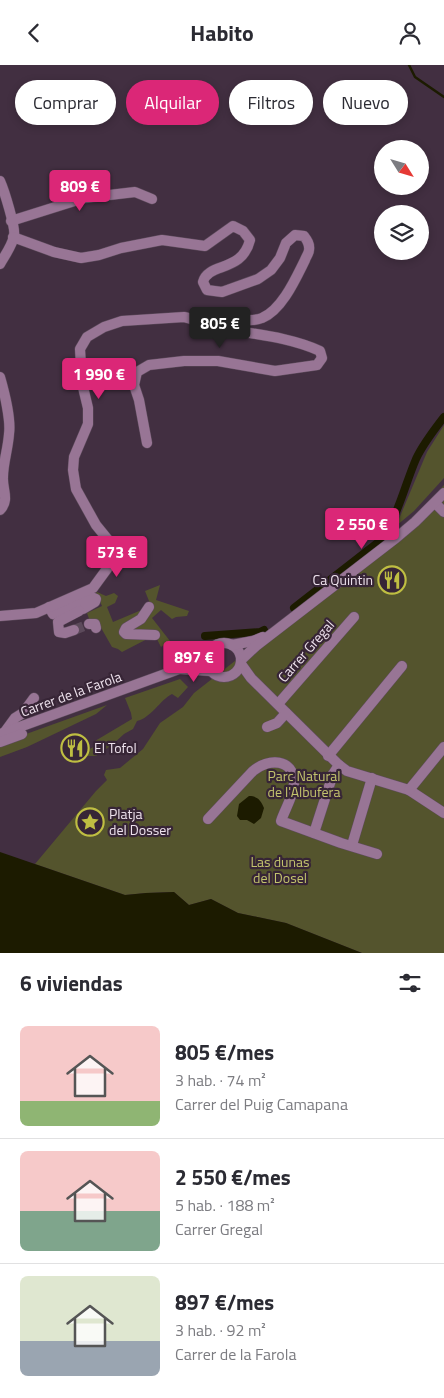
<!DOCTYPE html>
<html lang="es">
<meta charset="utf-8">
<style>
:root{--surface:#fff;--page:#f7f7f7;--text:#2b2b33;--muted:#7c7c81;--line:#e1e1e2;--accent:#db2777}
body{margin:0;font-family:"Titillium Web",sans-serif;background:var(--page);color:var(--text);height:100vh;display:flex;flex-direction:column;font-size:19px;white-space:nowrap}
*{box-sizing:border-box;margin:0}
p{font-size:16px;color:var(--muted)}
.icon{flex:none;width:28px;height:28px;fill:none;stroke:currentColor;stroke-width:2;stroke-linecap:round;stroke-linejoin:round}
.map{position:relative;height:888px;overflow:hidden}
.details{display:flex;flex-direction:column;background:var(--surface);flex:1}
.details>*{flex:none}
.top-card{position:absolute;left:15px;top:15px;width:415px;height:45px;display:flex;gap:10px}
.needle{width:32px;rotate:127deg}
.tools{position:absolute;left:374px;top:75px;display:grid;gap:10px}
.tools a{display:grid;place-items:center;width:55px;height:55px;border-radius:50%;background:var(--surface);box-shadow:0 2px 8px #0003;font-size:25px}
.price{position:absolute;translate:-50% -42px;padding:0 11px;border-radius:5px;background:var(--accent);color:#fff;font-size:16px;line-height:32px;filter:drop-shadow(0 1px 2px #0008)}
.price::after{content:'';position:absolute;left:50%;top:30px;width:15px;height:11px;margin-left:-8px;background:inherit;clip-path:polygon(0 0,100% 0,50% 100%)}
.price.selected{background:#222;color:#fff}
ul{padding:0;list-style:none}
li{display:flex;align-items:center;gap:15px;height:125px;padding:0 20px}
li+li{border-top:1px solid var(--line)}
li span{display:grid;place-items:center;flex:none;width:140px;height:100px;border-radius:8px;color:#555}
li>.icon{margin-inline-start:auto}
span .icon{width:60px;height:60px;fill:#fffc;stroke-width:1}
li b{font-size:21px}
h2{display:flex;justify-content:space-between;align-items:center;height:60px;padding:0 20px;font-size:21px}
.chip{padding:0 18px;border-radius:22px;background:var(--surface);box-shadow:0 2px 8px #0003;font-size:18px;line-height:45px}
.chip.selected{background:var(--accent);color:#fff}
header{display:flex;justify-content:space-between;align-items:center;height:65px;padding:0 20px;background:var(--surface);font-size:22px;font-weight:700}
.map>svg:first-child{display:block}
.green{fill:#54542d}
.water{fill:#1c1b00}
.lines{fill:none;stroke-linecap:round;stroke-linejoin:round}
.stream{stroke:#1c1b00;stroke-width:2.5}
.canal{stroke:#1c1b00;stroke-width:8}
.minor-tunnel{stroke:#5c4a5b;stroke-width:10;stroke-dasharray:10 5;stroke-linecap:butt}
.minor-casing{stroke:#5e4c5d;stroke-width:11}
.minor{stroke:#987595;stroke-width:10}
.labels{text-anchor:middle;stroke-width:4.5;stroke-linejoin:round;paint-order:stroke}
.poi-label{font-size:14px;fill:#eee2ed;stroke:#372536;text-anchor:start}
.street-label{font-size:14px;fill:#eee2ed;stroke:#372536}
.park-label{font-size:14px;fill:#c3c46d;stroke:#372536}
</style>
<header><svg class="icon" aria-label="back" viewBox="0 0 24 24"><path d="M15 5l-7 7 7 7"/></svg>Habito<svg class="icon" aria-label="person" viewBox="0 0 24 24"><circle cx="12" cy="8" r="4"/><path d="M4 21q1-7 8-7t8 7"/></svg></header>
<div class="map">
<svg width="444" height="888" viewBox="0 0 444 888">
<rect width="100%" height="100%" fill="#422f41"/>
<g class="green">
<path d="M444 360V413L414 446 396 461 427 387Z"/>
<path d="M444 420V888H362L286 858 238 848 211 834 189 840 174 827 146 828 125 830 35 799 96 726 107 715 104 710 106 705 120 703 143 684 160 658 183 642 194 628 386 478 430 436Z"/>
<path d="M160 520 156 535 189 546 187 551 176 552 172 554 161 545 152 553 170 576 161 582 155 570 122 587 118 584 112 582 100 561 93 565 87 548 102 541 96 528 97 527 106 531 114 528 118 531 115 538 107 542 113 557 151 541 145 526Z"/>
<path d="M180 614 188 622 178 633 172 629C160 635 151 653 137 656L133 664 124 669 112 680 96 691H88L86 686 97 680 95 676 132 654 131 648 125 633Z"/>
<path d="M107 640 96 649 27 682 0 692V680L15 673Z"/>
</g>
<g class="water">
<path d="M249 731C257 731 261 735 264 743L261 753 254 759 247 755H240L237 751 239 739Z"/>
<path d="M0 787 125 830 146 828 174 827 189 840 211 834 238 848 286 858 362 888H0Z"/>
</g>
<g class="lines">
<path class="stream" d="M409 0 415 12 444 32"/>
<g class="canal">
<path d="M294 543 380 476C398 452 404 422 416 394 423 379 434 365 444 352"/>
<path d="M205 571 260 567 264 565"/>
</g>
<path class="minor-tunnel" d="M74 565 89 559"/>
<g class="minor-casing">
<g id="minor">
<path d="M0 116C4 125 16 163 14 171 12 181 5 190 0 199"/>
<path d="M11 156 84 133 135 127 152 134"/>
<path d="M13 172 54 187 81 193 99 190 121 183 162 175 205 181 233 161 243 166 250 175C242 208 208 197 203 217L207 225 222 227 258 214 271 205 280 193 286 178 295 170 304 171C307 175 310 179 309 185 309 188 306 192 305 195 296 213 282 245 262 253 246 260 218 247 205 258"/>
<path d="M0 312C4 326 11 355 9 369 8 384 3 398 3 412 2 424 10 435 0 445"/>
<path d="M435 438 444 447"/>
<path d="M80 537 91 532 96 534 95 537 83 544"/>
<path d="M49 542 53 549 76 539"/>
<path d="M149 542 141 554 126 563 124 567 126 569 155 570"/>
<path d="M0 551 36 548 93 523 112 497 114 490 109 476 96 460 76 424 73 405 74 392 88 359V343L82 318 80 284 87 272 104 262 122 256 184 252C195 254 204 260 214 262 249 269 288 271 320 286L322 293 317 300 275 306 218 296H184L149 300 137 307 134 320 139 335 147 378"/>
<path d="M89 559H95L96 563"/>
<path d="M74 565 65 568 59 567 58 557 79 546"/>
<circle cx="224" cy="595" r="17"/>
<path d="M232 580 253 576 263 572"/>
<path d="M241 595 256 581 396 473 415 457 444 428"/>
<path d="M241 599 251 613 339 700 347 706 409 725 444 748"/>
<path d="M180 604 210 606"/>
<path d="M278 639 354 552"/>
<path d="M267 662 277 658 286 648"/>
<path d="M4 668 15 653 23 648 34 633"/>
<path d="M0 669 179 604 208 588"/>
<path d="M0 677 22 669"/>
<path d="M328 691 402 601"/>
<path d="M409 725 444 682"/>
<path d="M208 754 253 706C268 693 294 693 294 718 294 730 285 744 281 756L341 778 377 789"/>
<path d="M314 768 333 709 339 700"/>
<path d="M352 780 372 713"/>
</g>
</g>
<use href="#minor" class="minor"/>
</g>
<defs>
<g id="restaurant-ring" transform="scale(1.4375)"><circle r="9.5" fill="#372536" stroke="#bfbe42" stroke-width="1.5"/><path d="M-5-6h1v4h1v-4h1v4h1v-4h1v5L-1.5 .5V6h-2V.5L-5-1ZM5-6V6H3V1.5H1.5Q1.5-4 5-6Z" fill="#bfbe42"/></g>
<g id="sight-ring" transform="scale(1.4375)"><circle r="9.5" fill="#372536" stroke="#bfbe42" stroke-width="1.5"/><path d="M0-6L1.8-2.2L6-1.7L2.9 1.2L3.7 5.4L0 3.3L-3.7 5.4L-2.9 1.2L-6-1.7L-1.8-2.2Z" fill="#bfbe42"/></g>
</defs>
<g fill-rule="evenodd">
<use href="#restaurant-ring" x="392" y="515"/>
<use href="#restaurant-ring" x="75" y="683"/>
<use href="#sight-ring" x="90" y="757"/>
</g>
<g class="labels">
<g class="poi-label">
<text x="373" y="520" text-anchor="end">Ca Quintin</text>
<text x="94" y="688">El Tofol</text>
<text x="109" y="754">Platja<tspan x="109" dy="16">del Dosser</tspan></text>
</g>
<g class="street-label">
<text transform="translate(306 586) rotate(-49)" y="5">Carrer Gregal</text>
<text transform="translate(71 629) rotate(-20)" y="5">Carrer de la Farola</text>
</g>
<g class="park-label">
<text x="304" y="716">Parc Natural<tspan x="304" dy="16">de l'Albufera</tspan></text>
<text x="280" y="802">Las dunas<tspan x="280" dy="16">del Dosel</tspan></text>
</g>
</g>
</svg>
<div class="tools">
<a><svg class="needle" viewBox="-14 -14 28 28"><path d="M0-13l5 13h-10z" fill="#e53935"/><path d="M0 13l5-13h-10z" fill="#7c7c81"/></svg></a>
<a><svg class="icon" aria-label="layers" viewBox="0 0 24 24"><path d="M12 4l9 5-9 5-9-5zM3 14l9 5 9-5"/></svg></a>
</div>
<b class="price" style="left:80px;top:147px">809 €</b>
<b class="price selected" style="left:220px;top:284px">805 €</b>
<b class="price" style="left:99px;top:335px">1 990 €</b>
<b class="price" style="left:362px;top:485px">2 550 €</b>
<b class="price" style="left:117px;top:513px">573 €</b>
<b class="price" style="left:194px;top:618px">897 €</b>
<div class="top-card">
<a class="chip">Comprar</a>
<a class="chip selected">Alquilar</a>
<a class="chip">Filtros</a>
<a class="chip">Nuevo</a>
</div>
</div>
<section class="details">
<h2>6 viviendas<svg class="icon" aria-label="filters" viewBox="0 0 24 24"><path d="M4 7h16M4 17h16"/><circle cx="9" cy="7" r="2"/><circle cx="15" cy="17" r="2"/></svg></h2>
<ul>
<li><span style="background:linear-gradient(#f6c9c9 75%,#8fb573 0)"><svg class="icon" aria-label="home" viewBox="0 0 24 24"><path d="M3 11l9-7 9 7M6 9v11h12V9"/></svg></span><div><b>805 €/mes</b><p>3 hab. · 74 m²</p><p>Carrer del Puig Camapana</p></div></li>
<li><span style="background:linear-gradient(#f6c9c9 60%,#7fa58c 0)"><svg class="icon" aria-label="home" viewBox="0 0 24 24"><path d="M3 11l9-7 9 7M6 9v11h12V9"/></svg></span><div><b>2 550 €/mes</b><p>5 hab. · 188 m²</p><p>Carrer Gregal</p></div></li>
<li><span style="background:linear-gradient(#dfe7d0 65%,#9aa5b1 0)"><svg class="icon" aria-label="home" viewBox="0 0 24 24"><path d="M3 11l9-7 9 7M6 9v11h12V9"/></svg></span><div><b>897 €/mes</b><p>3 hab. · 92 m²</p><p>Carrer de la Farola</p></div></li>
</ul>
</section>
